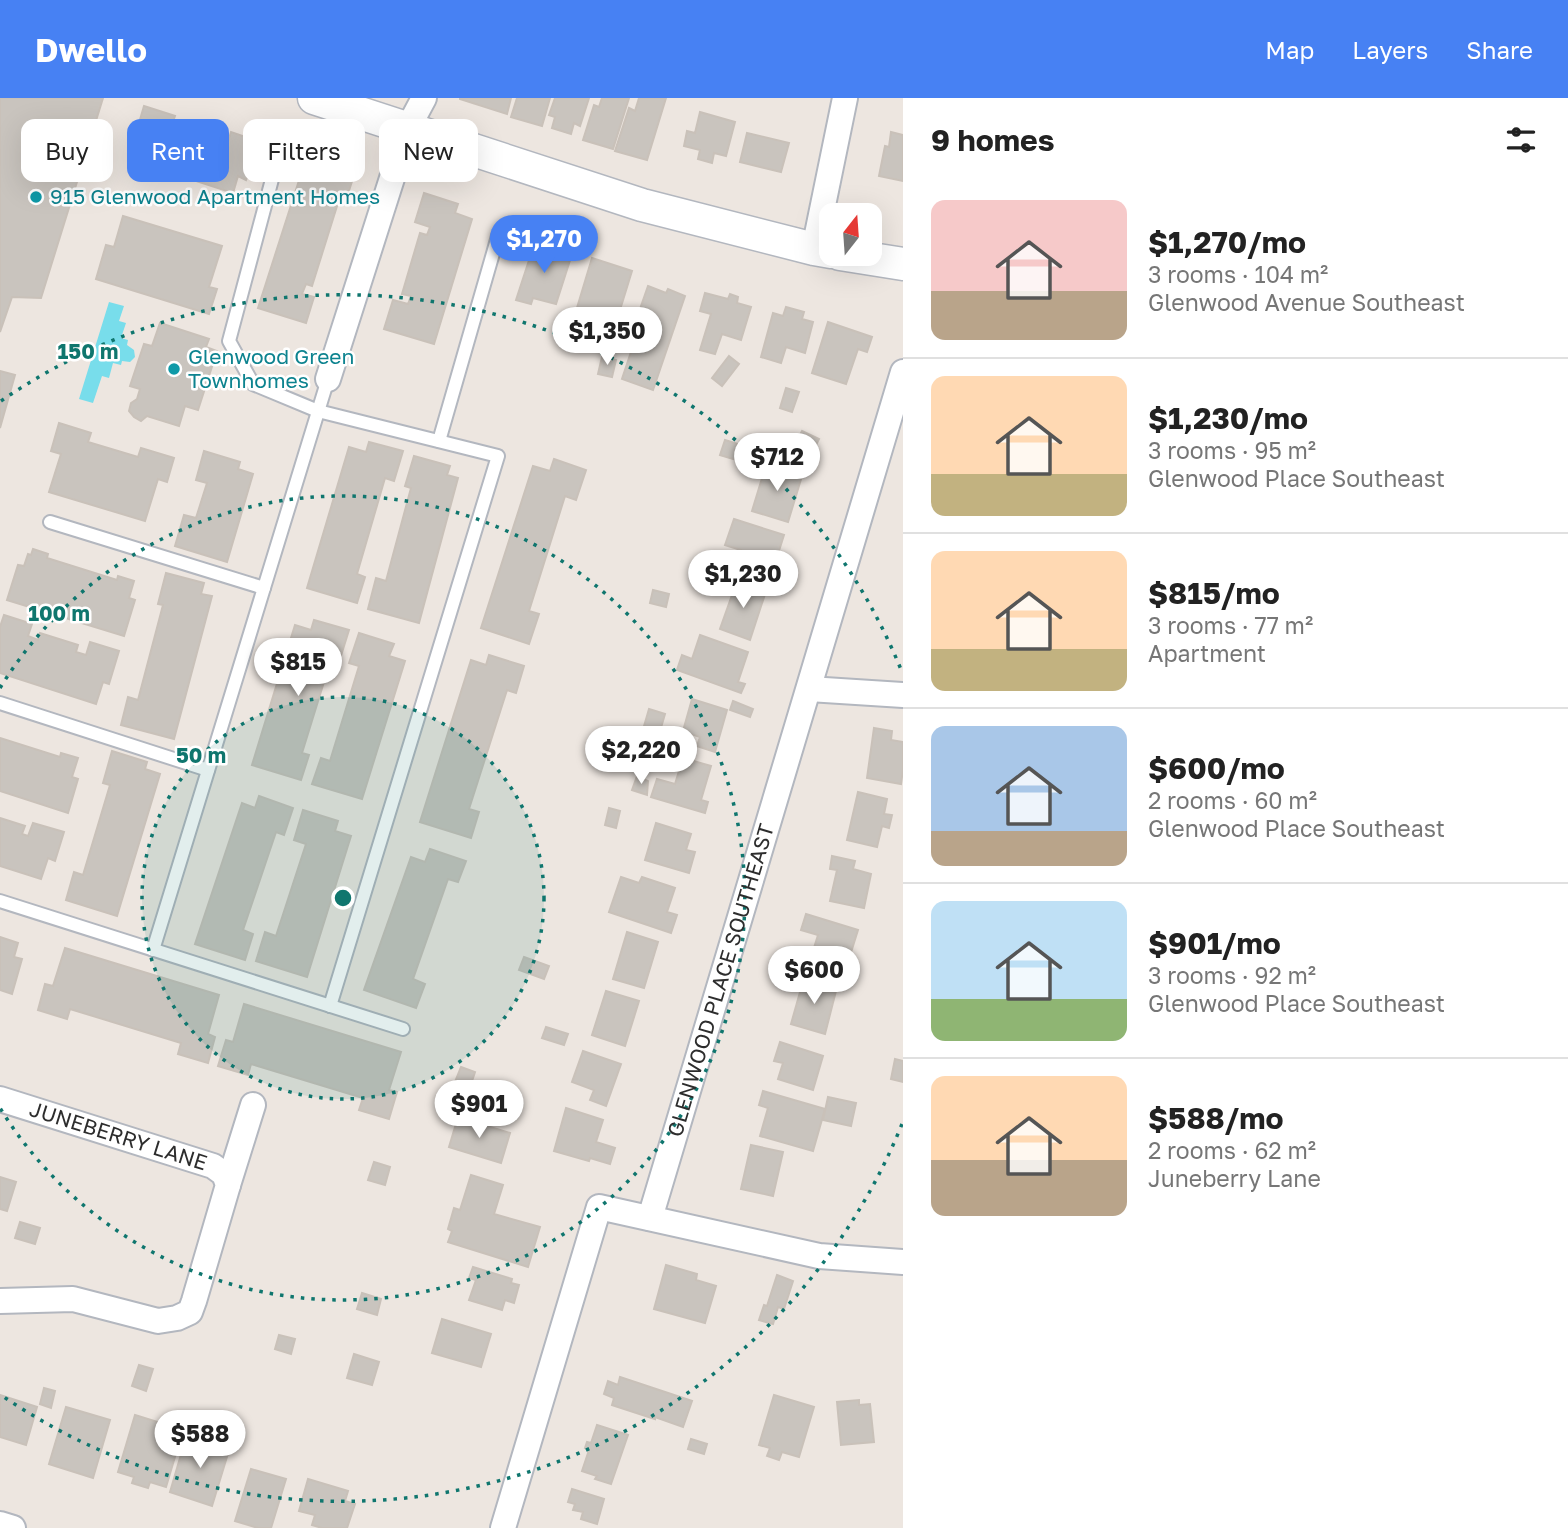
<!DOCTYPE html>
<meta charset="utf-8">
<style>
:root{--surface:#fff;--page:#f6f6f6;--text:#222;--muted:#767676;--line:#e0e0e0;--accent:#4781f3}
body{margin:0;font-family:"Golos Text",sans-serif;background:var(--page);color:var(--text);height:100vh;display:flex;flex-direction:column;font-size:26px;white-space:nowrap}
*{box-sizing:border-box;margin:0}
p{font-size:23px;color:var(--muted)}
.icon{flex:none;width:38px;height:38px;fill:none;stroke:currentColor;stroke-width:2;stroke-linecap:round;stroke-linejoin:round}
.map{position:relative;flex:1;overflow:hidden}
.side{display:flex;flex-direction:column;background:var(--surface);width:665px}
.side>*{flex:none}
.hud{position:absolute;left:21px;top:21px;width:665px;height:63px;display:flex;gap:14px}
.needle{width:46px;rotate:17deg}
.fabs{position:absolute;left:819px;top:105px;display:grid;gap:14px}
.fabs a{display:grid;place-items:center;width:63px;height:63px;border-radius:14px;background:var(--surface);box-shadow:0 7px 28px #0002;font-size:35px}
.price{position:absolute;translate:-50% -60px;padding:0 16px;border-radius:24px;background:#fff;color:#222;font-size:23px;line-height:46px;filter:drop-shadow(0 2px 4px #0008)}
.price::after{content:'';position:absolute;left:50%;top:42px;width:21px;height:16px;margin-left:-10px;background:inherit;clip-path:polygon(0 0,100% 0,50% 100%)}
.price.active{background:var(--accent);color:#fff}
ul{padding:0;list-style:none}
li{display:flex;align-items:center;gap:21px;height:175px;padding:0 28px}
li+li{border-top:2px solid var(--line)}
li span{display:grid;place-items:center;flex:none;width:196px;height:140px;border-radius:14px;color:#555}
li>.icon{margin-inline-start:auto}
span .icon{width:84px;height:84px;fill:#fffc;stroke-width:1}
li b{font-size:30px}
h2{display:flex;justify-content:space-between;align-items:center;height:84px;padding:0 28px;font-size:30px}
.tag{padding:0 24px;border-radius:14px;background:var(--surface);box-shadow:0 7px 28px #0002;font-size:24px;line-height:63px}
.tag.active{background:var(--accent);color:#fff}
header{display:flex;align-items:center;gap:42px;box-sizing:border-box;height:98px;padding:0 35px;background:var(--accent);color:#fff}
header strong{font-size:33px}
nav{display:flex;gap:38px;margin-inline-start:auto;font-size:24px}
main{display:flex;flex:1;min-height:0}
.map>svg:first-child{display:block}
.water{fill:#78ddeb}
.building{fill:#c9c4be;stroke:#c9c1b9;stroke-width:2}
.lines{fill:none;stroke-linecap:round;stroke-linejoin:round}
.service-casing{stroke:#b3b7bf;stroke-width:16}
.minor-casing{stroke:#b3b7bf;stroke-width:28}
.tertiary-casing{stroke:#b3b7bf;stroke-width:35}
.service{stroke:#fff;stroke-width:12}
.minor{stroke:#fff;stroke-width:24}
.tertiary{stroke:#fff;stroke-width:32}
.ring{fill:none;stroke:#0f766e;stroke-width:3.5;stroke-dasharray:3.5 7}
.culture-dot{fill:#0f9aa8;stroke:#fff;stroke-width:2.5}
.labels{text-anchor:middle;stroke-width:5;stroke-linejoin:round;paint-order:stroke}
.culture-label{font-size:21px;fill:#0d838f;stroke:#fff;text-anchor:start}
.street-label{font-size:21px;fill:#2d2d2d;stroke:#fff}
.centre{fill:#0f766e;stroke:#fff;stroke-width:3.5}
.ring-label{font-size:21px;text-anchor:middle;font-weight:bold;fill:#0f766e;stroke:#fff;stroke-width:5;stroke-linejoin:round;paint-order:stroke}
</style>
<header>
<strong>Dwello</strong>
<nav><a>Map</a><a>Layers</a><a>Share</a></nav>
</header>
<main>
<div class="map">
<svg width="903" height="1430" viewBox="0 0 903 1430">
<rect width="100%" height="100%" fill="#ede6e0"/>
<path class="water" d="M109 204 124 208 119 223 126 225 121 240 128 242 127 247 134 252 135 259 130 264 122 263 121 267 113 265 109 280 102 278 93 305 79 301Z"/>
<g class="building">
<path d="M0 0H103L41 200 12 199 0 234Z"/>
<path d="M460 0H511L507 16 460 1Z"/>
<path d="M517 0H550L542 28 511 19Z"/>
<path d="M555 0H589L580 28 574 25 571 36 552 30 555 19 549 17Z"/>
<path d="M602 0H629L613 51 583 42 594 7 599 9Z"/>
<path d="M639 0H666L647 62 615 53 629 10 635 13Z"/>
<path d="M144 8 175 18 171 29 179 32 181 24 222 38 220 44 227 47 231 34 260 44 246 82 238 78 233 95 138 64 144 45 134 42Z"/>
<path d="M700 14 735 24 726 58 714 55 712 65 698 61 700 52 684 48 687 33 695 35Z"/>
<path d="M891 34 903 37V83L879 78 885 48 889 49Z"/>
<path d="M747 35 789 45 781 74 740 64Z"/>
<path d="M321 64 355 74 346 102 333 98 330 105 337 108 312 188 306 186 302 196 314 199 306 225 258 210 304 67 319 71Z"/>
<path d="M424 95 458 106 455 115 472 121 434 246 384 231 393 202 408 206 411 198 402 196 420 135 427 137 430 129 415 124Z"/>
<path d="M123 118 222 148 209 189 217 191 209 216 96 181 106 147 114 149Z"/>
<path d="M535 144 572 156 556 206 533 200 531 206 516 202Z"/>
<path d="M592 160 632 173 615 228 597 223 592 239 570 233Z"/>
<path d="M648 188 666 195 668 191 685 198 653 292 622 281 638 233 650 238 656 220 639 214Z"/>
<path d="M705 195 728 201 730 196 738 199 737 205 751 209 741 242 722 236 715 256 700 252 711 216 700 213Z"/>
<path d="M786 209 804 214 802 221 813 224 805 255 786 249 781 265 761 259 773 215 783 218Z"/>
<path d="M828 224 872 239 867 254 858 251 846 286 812 275Z"/>
<path d="M160 225 209 241 206 249 217 253 198 312 185 308 179 328 147 318 141 323 134 319 129 313 131 305 137 301 140 291 130 288 144 246 152 248Z"/>
<path d="M729 258 739 266 722 288 712 280Z"/>
<path d="M602 259 616 262 612 279 598 276Z"/>
<path d="M0 273 15 277 0 330Z"/>
<path d="M786 290 799 294 792 314 780 310Z"/>
<path d="M59 325 91 335 88 344 138 359 141 350 174 360 167 384 158 381 145 423 49 394 61 356 51 353Z"/>
<path d="M802 333 819 341 814 351 797 343Z"/>
<path d="M725 342 754 351 750 366 720 357Z"/>
<path d="M369 344 403 353 394 383 385 380 357 476 365 479 357 505 307 490 349 349 366 354Z"/>
<path d="M204 353 240 364 238 371 253 376 227 464 175 448 184 417 196 420 207 385 196 382Z"/>
<path d="M414 358 450 368 447 377 458 380 419 525 368 511 376 480 386 483 411 390 405 388Z"/>
<path d="M554 361 586 372 576 402 565 398 529 513 539 516 529 546 481 530 533 368 550 373Z"/>
<path d="M766 367 802 378 788 424 752 413Z"/>
<path d="M734 421 784 437 772 475 737 464 741 452 725 447Z"/>
<path d="M33 451 48 456 47 460 117 482 118 478 134 483 129 500 135 502 124 538 7 502 18 467 24 468 28 456 31 457Z"/>
<path d="M166 475 204 485 201 496 212 498 174 641 121 627 128 599 138 602 163 507 158 506Z"/>
<path d="M737 483 766 493 750 542 720 531Z"/>
<path d="M653 492 669 496 666 509 650 505Z"/>
<path d="M4 517 32 526 28 538 38 542 40 535 78 547 76 554 86 557 90 544 119 553 109 586 103 584 96 606 0 575V529Z"/>
<path d="M314 522 349 532 340 561 332 558 302 655 309 657 301 682 252 667 295 527 311 532Z"/>
<path d="M359 535 394 546 389 558 405 563 362 701 312 686 321 660 330 663 359 568 349 565Z"/>
<path d="M700 537 748 554 738 584 745 586 741 595 677 572 682 557 692 561Z"/>
<path d="M489 557 524 568 516 595 507 592 469 711 479 714 471 740 420 724 471 562 486 567Z"/>
<path d="M692 601 727 612 715 654 697 648 700 639 683 633Z"/>
<path d="M733 603 753 611 750 619 730 612Z"/>
<path d="M649 611 665 616 658 640 642 635Z"/>
<path d="M874 630 892 633 891 642 903 644V672L901 686 867 680Z"/>
<path d="M0 640 60 659 61 655 78 660 72 679 78 681 68 715 0 693Z"/>
<path d="M112 653 147 664 145 671 160 676 117 818 66 802 74 774 83 777 110 687 103 685Z"/>
<path d="M683 660 711 668 701 702 708 704 705 715 651 699 657 681 675 686Z"/>
<path d="M637 678 648 683 647 697 632 692Z"/>
<path d="M858 694 887 701 884 716 892 717 889 730 882 728 877 749 847 742Z"/>
<path d="M259 698 293 710 284 737 276 734 243 832 253 836 245 862 195 846 242 705 255 710Z"/>
<path d="M609 710 620 713 616 730 605 727Z"/>
<path d="M303 712 338 723 335 733 351 738 307 879 256 863 265 834 276 838 306 746 294 742Z"/>
<path d="M0 720 25 728 22 736 28 738 33 725 64 734 55 763 48 760 41 781 0 768Z"/>
<path d="M656 725 691 736 686 752 695 754 689 775 645 762Z"/>
<path d="M430 751 466 763 458 784 448 781 413 881 425 886 416 910 364 892 411 759 425 764Z"/>
<path d="M832 758 855 763 853 771 871 776 864 810 830 803 837 772 830 771Z"/>
<path d="M621 779 639 785 642 779 675 790 667 814 677 817 671 835 609 814Z"/>
<path d="M806 816 858 832 848 864 813 853 818 837 801 832Z"/>
<path d="M627 834 658 844 644 890 613 881Z"/>
<path d="M0 839 18 845 14 859 22 861 12 896 0 892Z"/>
<path d="M65 850 219 897 208 936 215 939 208 965 178 956 181 945 70 911 67 921 38 912 45 886 53 888Z"/>
<path d="M524 859 549 868 544 881 519 872Z"/>
<path d="M804 880 837 889 825 936 791 926Z"/>
<path d="M606 893 639 903 625 948 592 937Z"/>
<path d="M244 906 401 954 389 992 397 994 389 1021 359 1012 363 1000 251 966 248 977 218 968 226 942 233 944Z"/>
<path d="M546 929 568 936 564 947 542 940Z"/>
<path d="M780 944 823 958 813 992 778 981 783 965 774 963Z"/>
<path d="M583 953 621 966 606 1008 590 1002 594 992 572 984Z"/>
<path d="M895 961 903 963V984L891 981Z"/>
<path d="M461 969 475 974 470 989 455 984Z"/>
<path d="M763 993 825 1011 813 1053 760 1038 768 1010 759 1007Z"/>
<path d="M828 999 856 1005 851 1028 823 1022Z"/>
<path d="M566 1010 603 1022 596 1044 615 1050 610 1066 590 1060 589 1063 554 1053Z"/>
<path d="M458 1019 510 1035 501 1065 449 1049Z"/>
<path d="M751 1047 783 1054 773 1098 741 1091Z"/>
<path d="M374 1064 390 1069 385 1087 368 1082Z"/>
<path d="M471 1077 503 1087 494 1116 540 1129 528 1169 448 1144 452 1133 448 1131 454 1110 460 1112Z"/>
<path d="M0 1079 16 1084 7 1113 0 1111Z"/>
<path d="M20 1124 40 1130 35 1146 15 1140Z"/>
<path d="M666 1167 697 1176 696 1182 716 1188 705 1225 654 1211Z"/>
<path d="M473 1169 512 1181 511 1185 519 1187 514 1205 505 1202 502 1212 469 1202 476 1182 469 1180Z"/>
<path d="M777 1177 793 1183 784 1211 778 1209 773 1226 759 1222 764 1207 767 1208Z"/>
<path d="M362 1195 381 1201 377 1217 357 1211Z"/>
<path d="M442 1221 491 1236 481 1269 432 1255Z"/>
<path d="M279 1237 295 1241 291 1256 275 1251Z"/>
<path d="M354 1256 379 1264 372 1287 347 1280Z"/>
<path d="M139 1267 153 1271 146 1293 132 1288Z"/>
<path d="M620 1279 692 1303 683 1329 655 1319V1321L612 1307 614 1300 604 1296 608 1283 618 1287Z"/>
<path d="M44 1290 55 1293 51 1310 40 1306Z"/>
<path d="M0 1297 37 1309 26 1347 0 1339Z"/>
<path d="M774 1297 814 1309 799 1359 782 1354 779 1362 767 1358 770 1350 759 1347Z"/>
<path d="M859 1302V1307L870 1306 874 1344 841 1347 837 1304Z"/>
<path d="M66 1309 110 1322 93 1380 49 1366Z"/>
<path d="M135 1317 183 1332 166 1389 150 1384 148 1390 132 1385 134 1379 118 1374Z"/>
<path d="M597 1327 628 1337 611 1386 595 1381 597 1378 582 1373 589 1352 585 1350 587 1344 591 1345Z"/>
<path d="M187 1336 230 1349 212 1408 170 1394Z"/>
<path d="M691 1341 707 1346 704 1356 688 1351Z"/>
<path d="M251 1371 286 1381 271 1430H258L235 1423Z"/>
<path d="M308 1381 348 1393 345 1403 355 1406 347 1430H322L312 1427 315 1417 299 1413Z"/>
<path d="M572 1391 604 1401 597 1426 581 1421 583 1414 573 1412 575 1406 568 1404Z"/>
</g>
<g class="lines">
<g class="service-casing">
<g id="service">
<path d="M275 70 229 243 253 286 318 313 498 358 330 908"/>
<path d="M439 343 498 138"/>
<path d="M50 424 264 490"/>
<path d="M0 605 208 672"/>
<path d="M0 803 403 931"/>
<path d="M153 852 328 281"/>
</g>
</g>
<g class="minor-casing">
<g id="minor">
<path d="M814 151 845 0"/>
<path d="M328 281 408 30 424 0"/>
<path d="M809 591 903 597"/>
<path id="s1" d="M0 1001 213 1068 224 1076 228 1087 194 1203 190 1214 177 1220 158 1223 73 1201 0 1203"/>
<path d="M228 1087 253 1007"/>
<path id="s2" d="M650 1120 903 274"/>
<path d="M0 1426 13 1430"/>
<path d="M503 1430 599 1109 819 1158 903 1164"/>
</g>
</g>
<g class="tertiary-casing">
<g id="tertiary">
<path d="M314 0 642 107 814 151 831 154"/>
<path d="M840 156 903 166"/>
</g>
</g>
<use href="#service" class="service"/>
<use href="#minor" class="minor"/>
<use href="#tertiary" class="tertiary"/>
</g>
<circle cx="343" cy="800" r="201" fill="#0f766e" fill-opacity=".12"/>
<g class="ring">
<circle cx="343" cy="800" r="201"/>
<path d="M0 590A402 402 0 1 1 0 1010"/>
<path d="M902 1026A603 603 0 0 1 1 1297M1 303A603 603 0 0 1 902 574"/>
</g>
<g class="culture-dot">
<circle cx="36" cy="99" r="7"/>
<circle cx="174" cy="271" r="7"/>
</g>
<g class="labels">
<g class="culture-label">
<text x="50" y="106">915 Glenwood Apartment Homes</text>
<text x="188" y="266">Glenwood Green<tspan x="188" dy="24">Townhomes</tspan></text>
</g>
<g class="street-label">
<text dy="7" stroke="none"><textPath href="#s2" startOffset="248">GLENWOOD PLACE SOUTHEAST</textPath></text>
<text dy="7" stroke="none"><textPath href="#s1" startOffset="124">JUNEBERRY LANE</textPath></text>
</g>
</g>
<circle cx="343" cy="800" r="10" class="centre"/>
<g class="ring-label">
<text x="88" y="261">150 m</text>
<text x="59" y="523">100 m</text>
<text x="201" y="665">50 m</text>
</g>
</svg>
<div class="fabs">
<a><svg class="needle" viewBox="-14 -14 28 28"><path d="M0-13l5 13h-10z" fill="#e53935"/><path d="M0 13l5-13h-10z" fill="#767676"/></svg></a>
</div>
<b class="price active" style="left:544px;top:177px">$1,270</b>
<b class="price" style="left:607px;top:269px">$1,350</b>
<b class="price" style="left:777px;top:395px">$712</b>
<b class="price" style="left:743px;top:512px">$1,230</b>
<b class="price" style="left:298px;top:600px">$815</b>
<b class="price" style="left:641px;top:688px">$2,220</b>
<b class="price" style="left:814px;top:908px">$600</b>
<b class="price" style="left:479px;top:1042px">$901</b>
<b class="price" style="left:200px;top:1372px">$588</b>
<div class="hud">
<a class="tag">Buy</a>
<a class="tag active">Rent</a>
<a class="tag">Filters</a>
<a class="tag">New</a>
</div>
</div>
<section class="side">
<h2>9 homes<svg class="icon" aria-label="filters" viewBox="0 0 24 24"><path d="M4 7h16M4 17h16"/><circle cx="9" cy="7" r="2"/><circle cx="15" cy="17" r="2"/></svg></h2>
<ul>
<li><span style="background:linear-gradient(#f6c9c9 65%,#b9a48a 0)"><svg class="icon" aria-label="home" viewBox="0 0 24 24"><path d="M3 11l9-7 9 7M6 9v11h12V9"/></svg></span><div><b>$1,270/mo</b><p>3 rooms · 104 m²</p><p>Glenwood Avenue Southeast</p></div></li>
<li><span style="background:linear-gradient(#ffd9b3 70%,#c2b280 0)"><svg class="icon" aria-label="home" viewBox="0 0 24 24"><path d="M3 11l9-7 9 7M6 9v11h12V9"/></svg></span><div><b>$1,230/mo</b><p>3 rooms · 95 m²</p><p>Glenwood Place Southeast</p></div></li>
<li><span style="background:linear-gradient(#ffd9b3 70%,#c2b280 0)"><svg class="icon" aria-label="home" viewBox="0 0 24 24"><path d="M3 11l9-7 9 7M6 9v11h12V9"/></svg></span><div><b>$815/mo</b><p>3 rooms · 77 m²</p><p>Apartment</p></div></li>
<li><span style="background:linear-gradient(#a9c7e8 75%,#b9a48a 0)"><svg class="icon" aria-label="home" viewBox="0 0 24 24"><path d="M3 11l9-7 9 7M6 9v11h12V9"/></svg></span><div><b>$600/mo</b><p>2 rooms · 60 m²</p><p>Glenwood Place Southeast</p></div></li>
<li><span style="background:linear-gradient(#bfe0f5 70%,#8fb573 0)"><svg class="icon" aria-label="home" viewBox="0 0 24 24"><path d="M3 11l9-7 9 7M6 9v11h12V9"/></svg></span><div><b>$901/mo</b><p>3 rooms · 92 m²</p><p>Glenwood Place Southeast</p></div></li>
<li><span style="background:linear-gradient(#ffd9b3 60%,#b9a48a 0)"><svg class="icon" aria-label="home" viewBox="0 0 24 24"><path d="M3 11l9-7 9 7M6 9v11h12V9"/></svg></span><div><b>$588/mo</b><p>2 rooms · 62 m²</p><p>Juneberry Lane</p></div></li>
</ul>
</section>
</main>
